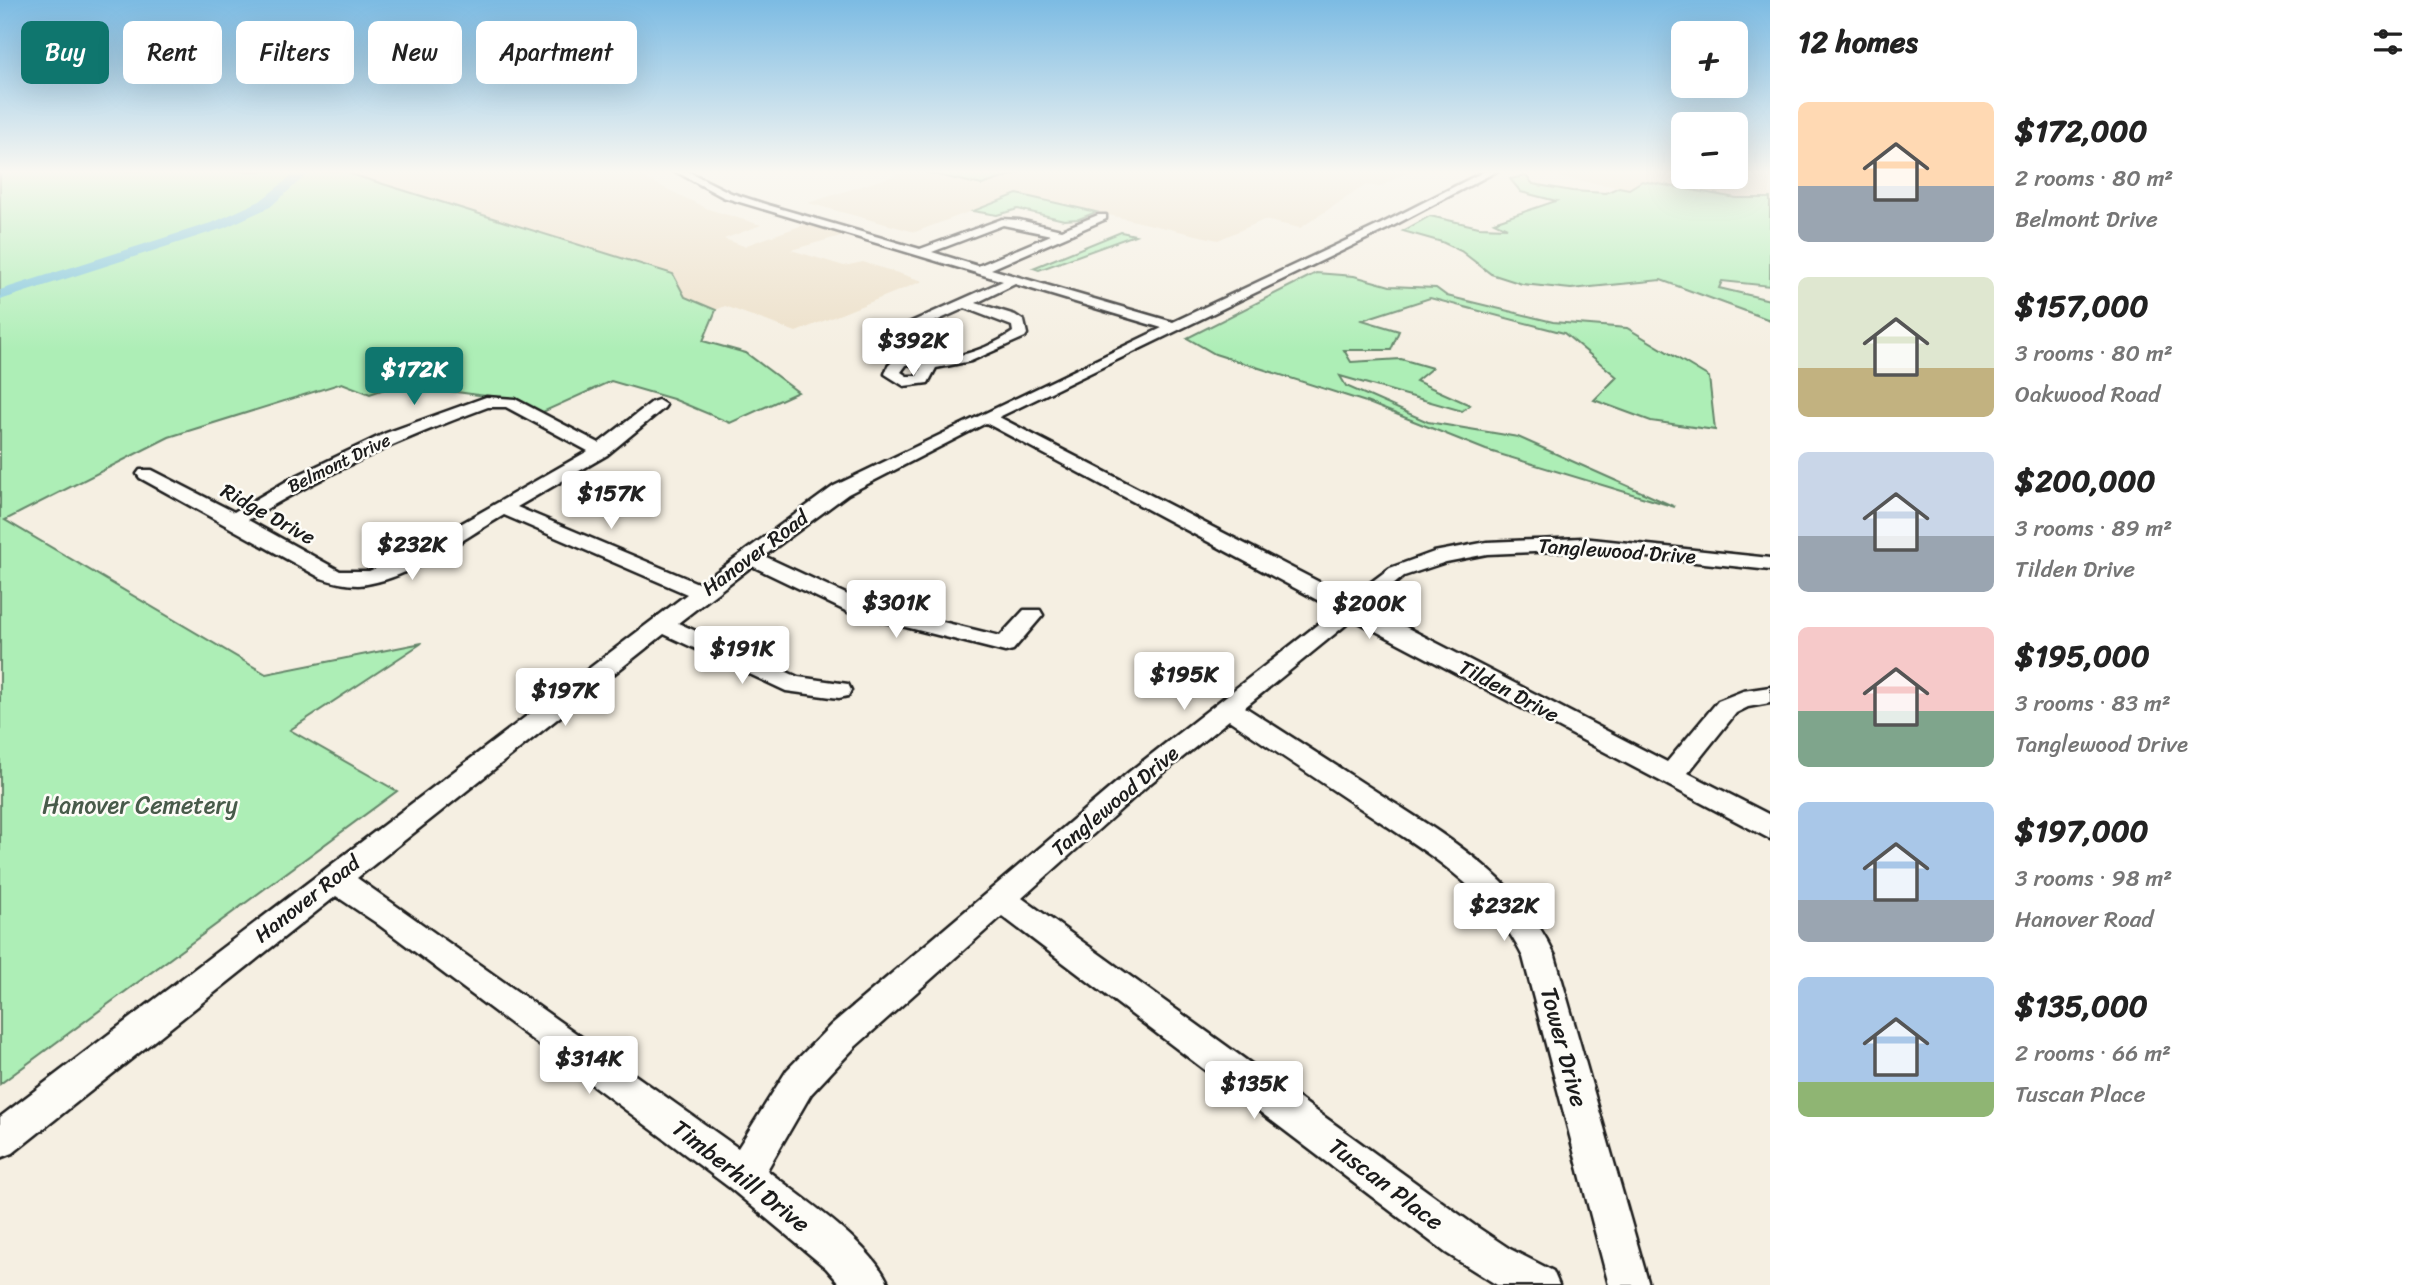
<!DOCTYPE html>
<meta charset="utf-8">
<style>
:root{--surface:#fff;--page:#f2f2f2;--text:#222;--muted:#767676;--accent:#0f766e}
body{margin:0;font-family:Sriracha,sans-serif;background:var(--page);color:var(--text);height:100vh;display:flex;flex-direction:column;font-size:26px;white-space:nowrap}
*{box-sizing:border-box;margin:0}
p{font-size:23px;color:var(--muted)}
.icon{flex:none;width:38px;height:38px;fill:none;stroke:currentColor;stroke-width:2;stroke-linecap:round;stroke-linejoin:round}
.map{position:relative;flex:1;overflow:hidden}
.sheet{display:flex;flex-direction:column;background:var(--surface);width:665px}
.sheet>*{flex:none}
.top-card{position:absolute;left:21px;top:21px;width:665px;height:63px;display:flex;gap:14px}
.fabs{position:absolute;left:1671px;top:21px;display:grid;gap:14px}
.fabs a{display:grid;place-items:center;width:77px;height:77px;border-radius:10px;background:var(--surface);box-shadow:0 7px 28px #0002;font-size:35px}
.price{position:absolute;translate:-50% -60px;padding:0 16px;border-radius:7px;background:#fff;color:#222;font-size:23px;line-height:46px;filter:drop-shadow(0 2px 4px #0008)}
.price::after{content:'';position:absolute;left:50%;top:42px;width:21px;height:16px;margin-left:-10px;background:inherit;clip-path:polygon(0 0,100% 0,50% 100%)}
.price.selected{background:var(--accent);color:#fff}
ul{padding:0;list-style:none}
li{display:flex;align-items:center;gap:21px;height:175px;padding:0 28px}
li span{display:grid;place-items:center;flex:none;width:196px;height:140px;border-radius:10px;color:#555}
li>.icon{margin-inline-start:auto}
span .icon{width:84px;height:84px;fill:#fffc;stroke-width:1}
li b{font-size:30px}
h2{display:flex;justify-content:space-between;align-items:center;height:84px;padding:0 28px;font-size:30px}
.pill{padding:0 24px;border-radius:10px;background:var(--surface);box-shadow:0 7px 28px #0002;font-size:24px;line-height:63px}
.pill.selected{background:var(--accent);color:#fff}
main{display:flex;flex:1;min-height:0}
.map>svg:first-child{display:block}
.built{fill:#ecdfc8}
.green{fill:#adeeb6;stroke:#648569;stroke-width:2}
.lines{fill:none;stroke-linecap:round;stroke-linejoin:round}
.river{fill:#7bc5db;fill-rule:evenodd}
.minor-casing{stroke:#1c1c1c;stroke-width:5}
.minor{fill:#fdfcf7;fill-rule:evenodd}
.labels{text-anchor:middle;stroke-width:5;stroke-linejoin:round;paint-order:stroke}
.far-street-label{font-size:18px;fill:#1c1c1c;stroke:#fdfcf7}
.street-label{font-size:21px;fill:#1c1c1c;stroke:#fdfcf7}
.near-park-label{font-size:24px;fill:#485b4a;stroke:#fdfcf7}
.near-street-label{font-size:24px;fill:#1c1c1c;stroke:#fdfcf7}
</style>
<main>
<div class="map">
<svg width="1770" height="1285" viewBox="0 0 1770 1285">
<rect width="100%" height="100%" fill="#f5efe2"/>
<filter id="ink" filterUnits="userSpaceOnUse"><feTurbulence type="fractalNoise" baseFrequency=".0143" numOctaves="2"/><feDisplacementMap in="SourceGraphic" scale="14" xChannelSelector="R" yChannelSelector="G"/><feConvolveMatrix kernelMatrix="1 2 1 2 8 2 1 2 1" color-interpolation-filters="sRGB"/></filter>
<g filter="url(#ink)">
<g class="built">
<path d="M352 171H630L708 209 761 225 724 239 744 246 814 221 851 233 791 250 844 266 863 262 923 281 796 332 725 306 716 310 685 297 673 274 350 174Z"/>
<path d="M909 171 982 185 1024 171H1408L1380 187 1366 185 1300 228 1264 220 1218 240 1017 194 915 232 808 203Z"/>
<path d="M1573 171H1683L1684 177H1736V171H1770V198H1736L1642 181 1629 189 1559 177Z"/>
</g>
<g class="green">
<path d="M0 171H352L351 174 673 274 685 297 716 310 703 341 746 353 798 392 730 423 673 399 611 381 534 416 500 398 399 384 370 394 342 383 169 437 5 520 266 674 422 643 290 730 397 791 0 1084Z"/>
<path d="M919 171H1024L982 185Z"/>
<path d="M1526 176 1533 184 1572 191 1606 193 1619 187 1629 189 1642 181 1736 198H1770V286L1722 281 1719 288 1770 300V320L1661 280 1571 289 1522 284 1491 274 1461 251 1442 242 1403 231 1430 216 1479 227 1507 228 1494 222 1556 201 1521 192 1510 179Z"/>
<path d="M1017 194 1096 212 1079 219 1064 220 1018 209 997 215 973 211Z"/>
<path d="M1121 232 1135 235 1039 270 1033 268Z"/>
<path d="M1316 273 1354 276 1390 286 1436 288 1447 296 1553 322 1627 328 1709 377 1715 430 1651 421 1594 400 1617 377 1564 333 1430 298 1362 320 1399 331 1391 350H1344L1351 362 1401 359 1432 368 1416 381 1470 405 1462 411 1340 376 1346 386 1428 422 1518 437 1675 507 1486 450 1366 402 1215 354 1187 338Z"/>
</g>
<g class="lines">
<path class="river" d="M298 171H311L270 207 224 228 0 300V290L214 222 260 201Z"/>
<g class="minor-casing">
<path id="minor" d="M675 171H687L731 193 768 205 920 249 1002 219 1019 220 1061 230 1098 215H1106V219L991 269 1173 322 1379 225 1485 171H1497L1387 229 999 417 1350 598 1390 568 1434 552 1487 542 1582 538 1770 558V570L1582 550 1487 554 1446 562 1404 576 1367 607 1667 762 1718 701 1743 691 1770 687V703L1748 707 1736 713 1688 773 1770 815V839L1353 619 1245 707C1290 736 1335 765 1380 794 1450 839 1519 878 1555 956L1649 1285H1609L1523 957C1490 888 1424 851 1363 810 1318 780 1273 750 1229 720L1147 786 1022 898 1474 1225 1510 1249 1553 1271 1559 1285H1497L1446 1253 1002 916 855 1047 811 1094 767 1170C803 1199 872 1243 889 1285H841L826 1268 730 1188 375 922 336 896 13 1153 0 1158V1117L687 594 504 515C462 539 406 582 358 585 345 585 333 582 321 578L140 478 137 474 140 470H152L234 512 292 478 386 433 486 397 515 399 599 443 652 402 658 400 666 405 664 408 607 455 517 507 700 584 834 486 1162 328 1015 284 976 303 1015 315 1024 321 1027 334 1025 337 971 361 936 368 928 383 904 386 885 374 888 366 895 359 882 348 884 337 893 330 1003 281 723 197ZM1003 225 1051 235 978 266 932 252ZM965 308 1012 326 1013 332C980 354 931 370 896 346V341L903 336ZM907 364 921 367 917 376H907L901 372ZM488 407H506L588 451 401 558 369 571H340L248 520C328 472 401 439 488 407ZM986 423 1336 610 1129 772 831 1025 787 1070 738 1148 357 878 664 634 786 691 839 698 848 696 851 690 848 684 798 677 678 623 752 566 850 613 1005 652 1013 650 1043 615 1040 610H1024L1000 636 865 603 764 556 848 494Z"/>
</g>
<use href="#minor" class="minor"/>
</g>
</g>
<linearGradient id="sky" x2="0" y2="1"><stop stop-color="#7cbbe3"/><stop offset="0.49" stop-color="#faf8f2"/><stop offset="1" stop-color="#faf8f2" stop-opacity="0"/></linearGradient>
<rect width="1770" height="351" fill="url(#sky)"/>
<g class="labels">
<g class="far-street-label">
<text transform="translate(339 463) rotate(-26)" y="6">Belmont Drive</text>
</g>
<g class="street-label">
<text transform="translate(268 514) rotate(29)" y="7">Ridge Drive</text>
<text transform="translate(1617 551) rotate(4)" y="7">Tanglewood Drive</text>
<text transform="translate(755 553) rotate(-37)" y="7">Hanover Road</text>
<text transform="translate(1509 691) rotate(28)" y="7">Tilden Drive</text>
<text transform="translate(1115 801) rotate(-40)" y="7">Tanglewood Drive</text>
<text transform="translate(307 899) rotate(-38)" y="7">Hanover Road</text>
</g>
<g class="near-park-label">
<text x="140" y="813">Hanover Cemetery</text>
</g>
<g class="near-street-label">
<text transform="translate(1564 1047) rotate(75)" y="8">Tower Drive</text>
<text transform="translate(741 1176) rotate(38)" y="8">Timberhill Drive</text>
<text transform="translate(1386 1184) rotate(37)" y="8">Tuscan Place</text>
</g>
</g>
</svg>
<div class="fabs">
<a>+</a>
<a>−</a>
</div>
<b class="price" style="left:913px;top:378px">$392K</b>
<b class="price selected" style="left:414px;top:407px">$172K</b>
<b class="price" style="left:611px;top:531px">$157K</b>
<b class="price" style="left:412px;top:582px">$232K</b>
<b class="price" style="left:896px;top:640px">$301K</b>
<b class="price" style="left:1369px;top:641px">$200K</b>
<b class="price" style="left:742px;top:686px">$191K</b>
<b class="price" style="left:1184px;top:712px">$195K</b>
<b class="price" style="left:565px;top:728px">$197K</b>
<b class="price" style="left:1504px;top:943px">$232K</b>
<b class="price" style="left:589px;top:1096px">$314K</b>
<b class="price" style="left:1254px;top:1121px">$135K</b>
<div class="top-card">
<a class="pill selected">Buy</a>
<a class="pill">Rent</a>
<a class="pill">Filters</a>
<a class="pill">New</a>
<a class="pill">Apartment</a>
</div>
</div>
<section class="sheet">
<h2>12 homes<svg class="icon" aria-label="filters" viewBox="0 0 24 24"><path d="M4 7h16M4 17h16"/><circle cx="9" cy="7" r="2"/><circle cx="15" cy="17" r="2"/></svg></h2>
<ul>
<li><span style="background:linear-gradient(#ffd9b3 60%,#9aa5b1 0)"><svg class="icon" aria-label="home" viewBox="0 0 24 24"><path d="M3 11l9-7 9 7M6 9v11h12V9"/></svg></span><div><b>$172,000</b><p>2 rooms · 80 m²</p><p>Belmont Drive</p></div></li>
<li><span style="background:linear-gradient(#dfe7d0 65%,#c2b280 0)"><svg class="icon" aria-label="home" viewBox="0 0 24 24"><path d="M3 11l9-7 9 7M6 9v11h12V9"/></svg></span><div><b>$157,000</b><p>3 rooms · 80 m²</p><p>Oakwood Road</p></div></li>
<li><span style="background:linear-gradient(#c9d6e8 60%,#9aa5b1 0)"><svg class="icon" aria-label="home" viewBox="0 0 24 24"><path d="M3 11l9-7 9 7M6 9v11h12V9"/></svg></span><div><b>$200,000</b><p>3 rooms · 89 m²</p><p>Tilden Drive</p></div></li>
<li><span style="background:linear-gradient(#f6c9c9 60%,#7fa58c 0)"><svg class="icon" aria-label="home" viewBox="0 0 24 24"><path d="M3 11l9-7 9 7M6 9v11h12V9"/></svg></span><div><b>$195,000</b><p>3 rooms · 83 m²</p><p>Tanglewood Drive</p></div></li>
<li><span style="background:linear-gradient(#a9c7e8 70%,#9aa5b1 0)"><svg class="icon" aria-label="home" viewBox="0 0 24 24"><path d="M3 11l9-7 9 7M6 9v11h12V9"/></svg></span><div><b>$197,000</b><p>3 rooms · 98 m²</p><p>Hanover Road</p></div></li>
<li><span style="background:linear-gradient(#a9c7e8 75%,#8fb573 0)"><svg class="icon" aria-label="home" viewBox="0 0 24 24"><path d="M3 11l9-7 9 7M6 9v11h12V9"/></svg></span><div><b>$135,000</b><p>2 rooms · 66 m²</p><p>Tuscan Place</p></div></li>
</ul>
</section>
</main>
